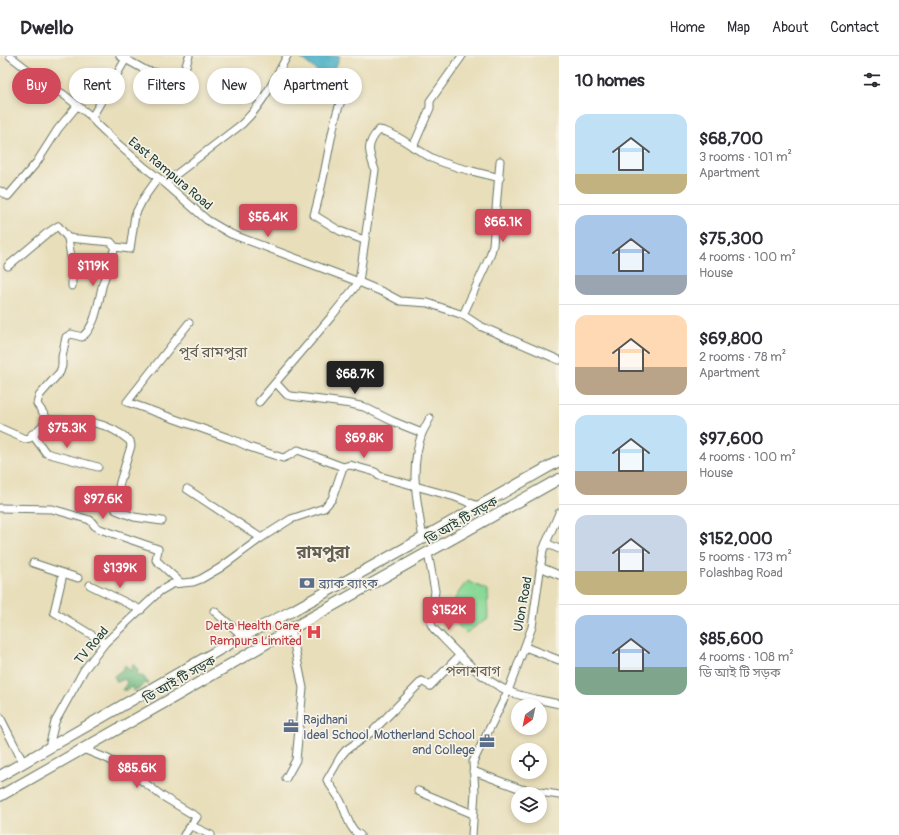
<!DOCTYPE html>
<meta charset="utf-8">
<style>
:root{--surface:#fff;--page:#f2f2f3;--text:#2b2b33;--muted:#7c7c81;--line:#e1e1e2;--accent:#d1495b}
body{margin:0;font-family:Pangolin,"Noto Sans Bengali",sans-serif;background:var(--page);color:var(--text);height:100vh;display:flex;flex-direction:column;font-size:15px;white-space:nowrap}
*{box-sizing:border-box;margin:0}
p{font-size:13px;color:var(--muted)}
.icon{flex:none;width:22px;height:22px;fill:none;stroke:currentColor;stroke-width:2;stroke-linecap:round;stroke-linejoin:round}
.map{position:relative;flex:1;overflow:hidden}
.drawer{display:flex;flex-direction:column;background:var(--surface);width:340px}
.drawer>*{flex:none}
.guide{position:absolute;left:12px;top:12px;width:380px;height:36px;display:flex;gap:8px}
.needle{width:26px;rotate:213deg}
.buttons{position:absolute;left:511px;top:643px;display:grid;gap:8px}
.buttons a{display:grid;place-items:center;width:36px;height:36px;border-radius:50%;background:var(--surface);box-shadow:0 2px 6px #0003;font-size:20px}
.price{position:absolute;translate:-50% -34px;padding:0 9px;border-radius:4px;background:var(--accent);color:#fff;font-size:13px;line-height:26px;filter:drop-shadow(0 1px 2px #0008)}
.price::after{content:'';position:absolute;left:50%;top:24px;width:12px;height:9px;margin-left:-6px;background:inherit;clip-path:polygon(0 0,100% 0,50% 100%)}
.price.selected{background:#222;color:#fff}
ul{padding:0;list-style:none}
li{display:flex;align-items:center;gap:12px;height:100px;padding:0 16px}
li+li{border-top:1px solid var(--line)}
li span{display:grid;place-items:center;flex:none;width:112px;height:80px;border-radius:12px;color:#555}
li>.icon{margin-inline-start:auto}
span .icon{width:48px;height:48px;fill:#fffc;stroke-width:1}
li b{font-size:17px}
h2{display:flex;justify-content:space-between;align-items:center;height:48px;padding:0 16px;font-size:17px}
.chip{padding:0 14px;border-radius:18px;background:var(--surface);box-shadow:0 2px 6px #0003;font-size:14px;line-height:36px}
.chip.selected{background:var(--accent);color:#fff}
header{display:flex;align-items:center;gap:24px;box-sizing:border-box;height:56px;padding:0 20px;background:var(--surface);border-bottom:1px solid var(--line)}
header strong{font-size:19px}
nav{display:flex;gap:22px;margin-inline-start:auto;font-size:14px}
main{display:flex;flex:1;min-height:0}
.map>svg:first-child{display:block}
.green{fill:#8ad998;stroke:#548b66}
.forest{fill:#6fb980;stroke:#477b5a}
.water{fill:#45aec4;stroke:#32767c}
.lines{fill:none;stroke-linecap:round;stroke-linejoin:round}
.minor-casing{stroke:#657563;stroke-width:9}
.primary-casing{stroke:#657563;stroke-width:12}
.minor{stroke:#fff;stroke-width:7}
.primary{stroke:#fff;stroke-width:10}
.labels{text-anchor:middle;stroke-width:3.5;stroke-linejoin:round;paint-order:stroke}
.street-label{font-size:13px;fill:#1f3d34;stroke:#f7f3e8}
.service-label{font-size:13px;fill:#4e5e75;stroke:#f7f3e8;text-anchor:start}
.health-label{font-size:13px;fill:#be3a42;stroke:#f7f3e8;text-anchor:end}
.neighbourhood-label{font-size:14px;fill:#625f4f;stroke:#f7f3e8}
.quarter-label{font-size:15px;fill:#625f4f;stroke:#f7f3e8}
.district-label{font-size:17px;font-weight:bold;fill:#625f4f;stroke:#f7f3e8}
</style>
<header>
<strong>Dwello</strong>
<nav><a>Home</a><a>Map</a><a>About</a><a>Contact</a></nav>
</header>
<main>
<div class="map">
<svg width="559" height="779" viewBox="0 0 559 779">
<rect width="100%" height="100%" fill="#f7f3e8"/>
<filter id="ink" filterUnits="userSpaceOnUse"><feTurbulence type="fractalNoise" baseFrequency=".025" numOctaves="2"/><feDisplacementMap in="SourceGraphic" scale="8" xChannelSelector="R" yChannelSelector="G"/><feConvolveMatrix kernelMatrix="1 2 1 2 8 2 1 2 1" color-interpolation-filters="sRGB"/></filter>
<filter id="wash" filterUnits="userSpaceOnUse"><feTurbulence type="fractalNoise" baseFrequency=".012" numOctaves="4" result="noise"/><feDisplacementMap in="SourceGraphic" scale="16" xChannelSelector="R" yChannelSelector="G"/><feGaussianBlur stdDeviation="0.9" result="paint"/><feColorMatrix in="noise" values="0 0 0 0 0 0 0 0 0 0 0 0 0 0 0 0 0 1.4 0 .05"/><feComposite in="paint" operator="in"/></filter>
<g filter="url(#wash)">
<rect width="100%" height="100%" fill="#e8deba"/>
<path class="green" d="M468 525 487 534 488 562 466 577C462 573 457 569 455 565 446 552 459 534 468 525Z"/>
<path class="forest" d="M133 608 138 614 137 619 144 621 149 628 144 627 143 630 134 635 133 630 127 634H122L127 627 125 623 117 626 114 620 123 613 125 609 130 615Z"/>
<path class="water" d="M298 0H340L333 18 328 25 325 24 317 15Z"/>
</g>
<g filter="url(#ink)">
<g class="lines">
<g class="minor-casing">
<g id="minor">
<path d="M10 0 49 30 63 38 92 61 96 67 119 89 143 110 165 127 207 164 231 178 359 226 385 237 400 245 428 247 463 259 480 270 559 304"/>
<path d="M120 0 147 15 174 20C185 20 186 9 189 0"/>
<path d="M351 23C346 35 339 47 336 60 328 93 324 126 314 159L340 175 364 184"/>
<path d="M92 61 127 1"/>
<path d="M413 91 430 52V45L462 0"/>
<path d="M165 127 242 68C262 49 274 25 287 0"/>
<path d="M0 135 8 140 37 106 58 73 77 50"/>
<path d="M68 182 111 186 115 191 130 193 135 159 143 143 158 122"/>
<path d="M8 210 46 178 58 170 68 182 72 208V230"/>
<path d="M463 259 490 200 493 189 500 105"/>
<path d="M189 267 127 346 234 384 249 391 283 402 288 400 298 394 343 411 350 409 375 416 379 420 455 441 478 450"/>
<path d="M276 327 287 339 291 340 351 348 364 351 392 365 422 377 430 362"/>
<path d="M259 346 331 261 359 226 375 114C369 97 365 89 379 74 399 78 415 94 434 103 454 112 478 116 500 122"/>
<path d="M48 364 37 348 39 340 60 316 62 310V301L66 281 71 278 82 281C97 269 98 245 103 227 107 215 111 203 115 191"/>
<path d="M0 372 25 383 30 382 48 364C79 364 105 363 130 385L131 390 120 426 115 451 116 454 134 461 162 465"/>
<path d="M422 377C409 415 417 444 423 483"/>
<path d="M32 378 46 397 98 411"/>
<path d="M187 433 261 482"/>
<path d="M0 452 52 453 90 464 95 470 100 473 158 493 156 504 181 527"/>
<path d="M546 487 559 493"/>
<path d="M428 497 435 535 431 568 433 572C456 595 477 621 508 635 523 642 543 644 559 648"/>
<path d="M33 507 78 522"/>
<path d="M540 511 559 519"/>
<path d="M63 518 54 556 105 587"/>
<path d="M90 529 141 554"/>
<path d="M214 555 243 580"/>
<path d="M525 591 559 604"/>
<path d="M0 661 23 706"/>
<path d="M49 691 55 666 84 614 105 587 160 535 172 528 193 526 201 523 220 512 261 482 291 463 324 452 332 443 343 411"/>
<path d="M83 693 108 703 128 714 162 740 197 761 184 779"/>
<path d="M473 715 521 733 559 739"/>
<path d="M286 722 296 704 303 632 291 573"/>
<path d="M418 735 473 758"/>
<path d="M192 770 211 779"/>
<path d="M360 779C349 774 346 756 341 746 337 738 331 731 327 724L341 700 346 694 373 675 422 625 430 630 460 599"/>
<path d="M472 779 475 736 473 706 508 635 532 571 543 494 559 457"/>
</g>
</g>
<g class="primary-casing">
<g id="primary">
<path d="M0 720 243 580 292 555 407 491 559 405"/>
<path d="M0 740 183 636 291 573 559 423"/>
</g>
</g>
<use href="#minor" class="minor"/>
<use href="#primary" class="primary"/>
</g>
</g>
<defs>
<g id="bank-bare" transform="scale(1.2)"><path d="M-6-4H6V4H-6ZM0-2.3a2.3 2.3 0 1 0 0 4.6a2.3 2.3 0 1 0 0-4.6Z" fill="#5c6f8a" stroke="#f7f3e8" stroke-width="2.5" paint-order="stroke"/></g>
<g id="hospital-bare" transform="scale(1.2)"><path d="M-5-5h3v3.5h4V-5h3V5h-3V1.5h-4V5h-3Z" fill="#e0444e" stroke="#f7f3e8" stroke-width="2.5" paint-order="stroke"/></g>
<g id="office-bare" transform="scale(1.2)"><path d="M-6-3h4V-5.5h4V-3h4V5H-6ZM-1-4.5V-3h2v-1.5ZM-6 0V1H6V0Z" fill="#5c6f8a" stroke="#f7f3e8" stroke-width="2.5" paint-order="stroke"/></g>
</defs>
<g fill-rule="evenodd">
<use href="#bank-bare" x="307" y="527"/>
<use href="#hospital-bare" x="314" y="576"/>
<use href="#office-bare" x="291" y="670"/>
<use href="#office-bare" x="487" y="685"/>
</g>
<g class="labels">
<g class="street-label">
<text transform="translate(171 117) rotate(40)" y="5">East Rampura Road</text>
<text transform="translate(461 464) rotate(-30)" y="5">ডি আই টি সড়ক</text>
<text transform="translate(522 548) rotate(-80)" y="5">Ulon Road</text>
<text transform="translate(91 589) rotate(-50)" y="5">TV Road</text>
<text transform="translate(179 623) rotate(-30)" y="5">ডি আই টি সড়ক</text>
</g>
<g class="service-label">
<text x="319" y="532">ব্র্যাক ব্যাংক</text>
<text x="303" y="668">Rajdhani<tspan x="303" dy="15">Ideal School</tspan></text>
<text x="475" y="683" text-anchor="end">Motherland School<tspan x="475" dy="15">and College</tspan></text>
</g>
<g class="health-label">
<text x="302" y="574">Delta Health Care,<tspan x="302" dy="15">Rampura Limited</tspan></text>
</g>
<g class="neighbourhood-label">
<text x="473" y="620">পলাশবাগ</text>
</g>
<g class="quarter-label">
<text x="213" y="301">পূর্ব রামপুরা</text>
</g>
<g class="district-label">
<text x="323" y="502">রামপুরা</text>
</g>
</g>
</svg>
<div class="buttons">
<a><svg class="needle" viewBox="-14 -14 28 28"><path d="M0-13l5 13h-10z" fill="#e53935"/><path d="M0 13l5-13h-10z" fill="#7c7c81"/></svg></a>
<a><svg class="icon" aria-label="locate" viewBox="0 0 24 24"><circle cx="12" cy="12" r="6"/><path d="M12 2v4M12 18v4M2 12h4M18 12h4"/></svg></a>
<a><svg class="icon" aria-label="layers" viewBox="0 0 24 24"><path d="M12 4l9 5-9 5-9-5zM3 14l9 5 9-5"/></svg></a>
</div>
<b class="price" style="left:268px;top:182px">$56.4K</b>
<b class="price" style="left:503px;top:187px">$66.1K</b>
<b class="price" style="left:93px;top:231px">$119K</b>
<b class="price selected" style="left:355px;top:339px">$68.7K</b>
<b class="price" style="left:67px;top:393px">$75.3K</b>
<b class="price" style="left:364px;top:403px">$69.8K</b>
<b class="price" style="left:103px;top:464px">$97.6K</b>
<b class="price" style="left:120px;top:533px">$139K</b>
<b class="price" style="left:449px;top:575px">$152K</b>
<b class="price" style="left:137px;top:733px">$85.6K</b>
<div class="guide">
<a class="chip selected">Buy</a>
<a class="chip">Rent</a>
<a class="chip">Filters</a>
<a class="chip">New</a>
<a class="chip">Apartment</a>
</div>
</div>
<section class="drawer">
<h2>10 homes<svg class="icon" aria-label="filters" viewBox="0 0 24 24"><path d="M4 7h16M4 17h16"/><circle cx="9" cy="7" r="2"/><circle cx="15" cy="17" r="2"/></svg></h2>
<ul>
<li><span style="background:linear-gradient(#bfe0f5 75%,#c2b280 0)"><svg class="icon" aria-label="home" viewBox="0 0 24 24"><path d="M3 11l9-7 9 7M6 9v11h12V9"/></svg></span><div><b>$68,700</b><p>3 rooms · 101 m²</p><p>Apartment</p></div></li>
<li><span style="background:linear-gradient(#a9c7e8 75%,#9aa5b1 0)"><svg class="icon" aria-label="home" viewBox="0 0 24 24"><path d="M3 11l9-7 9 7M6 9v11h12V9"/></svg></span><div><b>$75,300</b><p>4 rooms · 100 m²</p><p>House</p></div></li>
<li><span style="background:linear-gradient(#ffd9b3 65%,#b9a48a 0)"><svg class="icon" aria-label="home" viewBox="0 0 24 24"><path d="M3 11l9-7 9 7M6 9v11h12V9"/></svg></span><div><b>$69,800</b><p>2 rooms · 78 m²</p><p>Apartment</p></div></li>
<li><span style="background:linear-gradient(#bfe0f5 70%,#b9a48a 0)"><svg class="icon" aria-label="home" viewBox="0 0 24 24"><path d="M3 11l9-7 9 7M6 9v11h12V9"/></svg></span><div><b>$97,600</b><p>4 rooms · 100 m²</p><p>House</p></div></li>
<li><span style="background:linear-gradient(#c9d6e8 70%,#c2b280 0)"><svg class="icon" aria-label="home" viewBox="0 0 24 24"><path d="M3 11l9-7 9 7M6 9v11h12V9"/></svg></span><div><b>$152,000</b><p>5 rooms · 173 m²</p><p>Polashbag Road</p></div></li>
<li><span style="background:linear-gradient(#a9c7e8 65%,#7fa58c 0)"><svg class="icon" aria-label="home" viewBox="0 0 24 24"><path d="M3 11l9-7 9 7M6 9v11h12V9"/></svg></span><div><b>$85,600</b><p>4 rooms · 108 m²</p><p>ডি আই টি সড়ক</p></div></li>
</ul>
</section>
</main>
